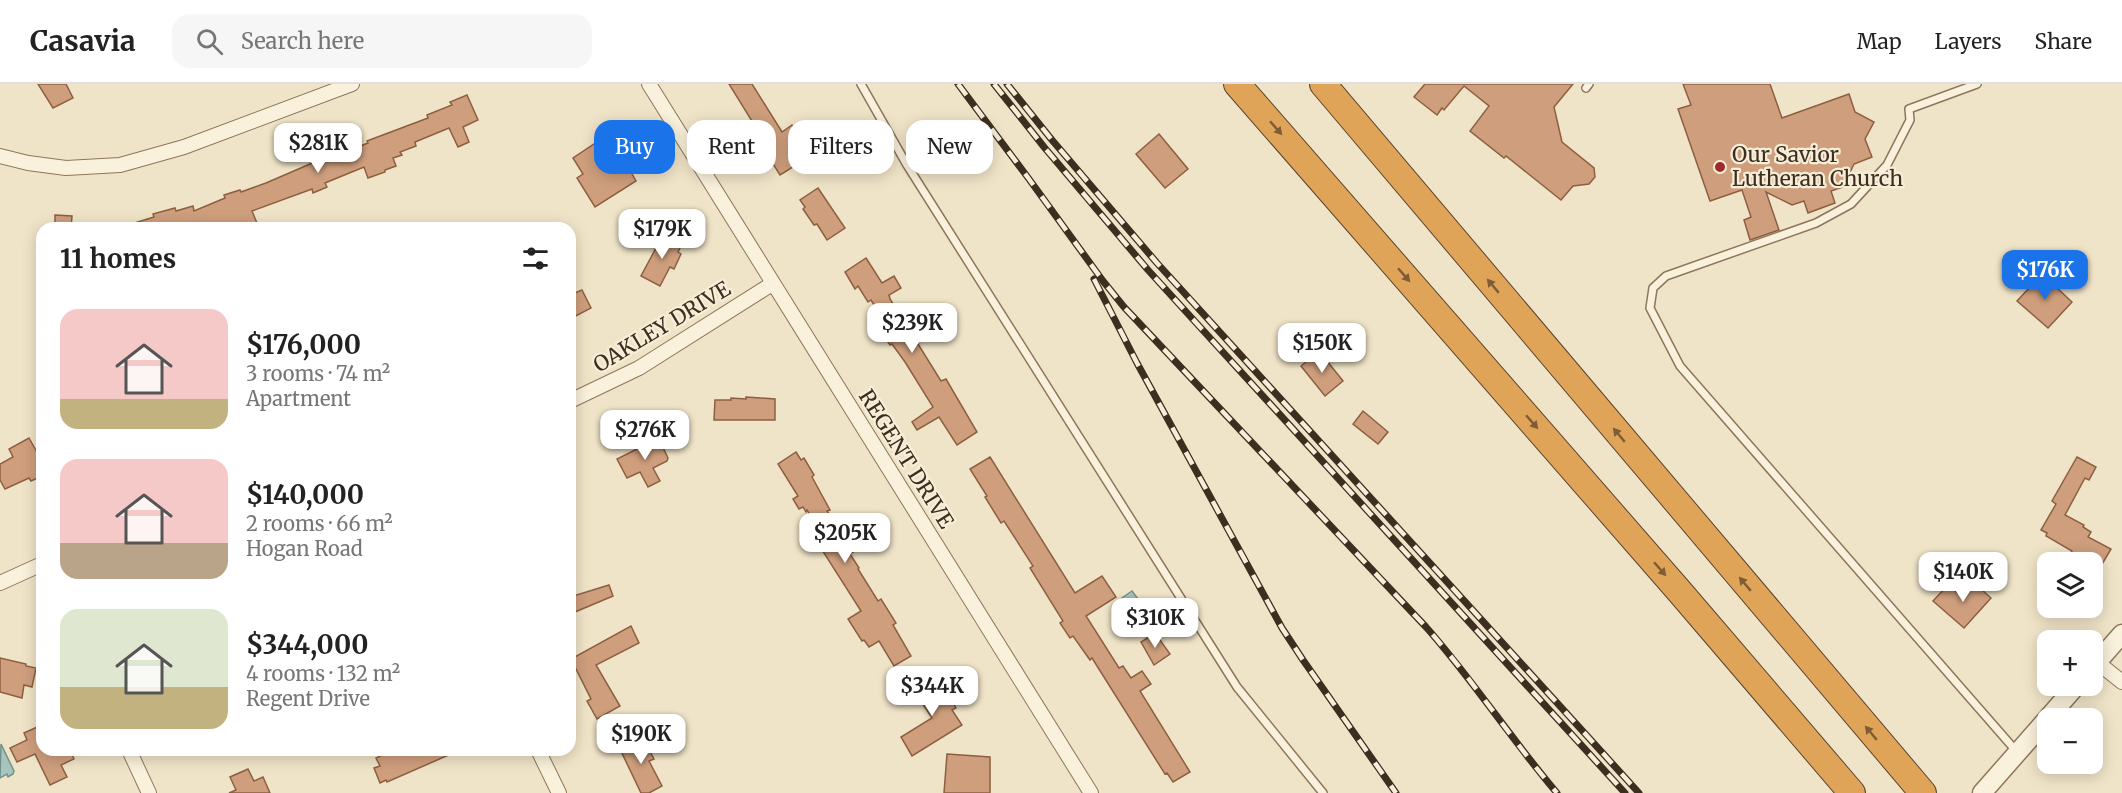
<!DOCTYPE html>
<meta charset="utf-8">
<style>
:root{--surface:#fff;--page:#f6f6f6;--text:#222;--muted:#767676;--line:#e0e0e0;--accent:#1a73e8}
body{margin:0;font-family:Merriweather,serif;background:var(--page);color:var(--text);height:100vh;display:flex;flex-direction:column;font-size:22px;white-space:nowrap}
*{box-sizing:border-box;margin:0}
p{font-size:20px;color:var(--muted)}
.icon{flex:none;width:33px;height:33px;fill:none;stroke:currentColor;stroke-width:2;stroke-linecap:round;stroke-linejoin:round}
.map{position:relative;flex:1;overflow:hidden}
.side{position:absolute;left:36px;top:138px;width:540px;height:534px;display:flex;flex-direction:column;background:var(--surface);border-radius:18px;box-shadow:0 3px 15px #0003}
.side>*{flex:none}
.guide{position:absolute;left:594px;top:36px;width:570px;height:54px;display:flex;gap:12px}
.tools{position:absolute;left:2037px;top:468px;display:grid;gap:12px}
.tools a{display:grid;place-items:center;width:66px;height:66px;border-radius:12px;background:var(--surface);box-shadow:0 3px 15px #0003;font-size:30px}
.price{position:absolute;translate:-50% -51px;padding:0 14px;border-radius:12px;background:#fff;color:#222;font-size:20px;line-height:39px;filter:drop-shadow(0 2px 3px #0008)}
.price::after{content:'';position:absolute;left:50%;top:36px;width:18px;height:14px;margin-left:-9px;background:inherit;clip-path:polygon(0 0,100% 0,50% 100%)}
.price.on{background:var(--accent);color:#fff}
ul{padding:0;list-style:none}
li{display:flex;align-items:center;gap:18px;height:150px;padding:0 24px}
li span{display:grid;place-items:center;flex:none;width:168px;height:120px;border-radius:18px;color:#555}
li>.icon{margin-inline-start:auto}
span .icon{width:72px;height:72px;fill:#fffc;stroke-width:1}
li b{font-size:26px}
h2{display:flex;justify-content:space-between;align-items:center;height:72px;padding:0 24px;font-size:26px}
.chip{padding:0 21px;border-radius:18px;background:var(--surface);box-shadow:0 3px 15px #0003;font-size:21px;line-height:54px}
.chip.on{background:var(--accent);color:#fff}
header{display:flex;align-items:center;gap:36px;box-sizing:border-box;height:84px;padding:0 30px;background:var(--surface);border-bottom:2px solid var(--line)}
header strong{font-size:28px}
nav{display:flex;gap:33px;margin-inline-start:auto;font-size:21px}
.search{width:420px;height:54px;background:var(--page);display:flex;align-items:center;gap:15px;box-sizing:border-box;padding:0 21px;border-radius:18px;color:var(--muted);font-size:22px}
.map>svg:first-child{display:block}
.water{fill:#a9c4bc;stroke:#6f938a;stroke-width:1.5}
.building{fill:#cf9f7d;stroke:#8d5f41;stroke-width:1.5}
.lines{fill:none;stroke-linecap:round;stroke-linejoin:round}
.service-casing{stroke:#8d765c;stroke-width:10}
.minor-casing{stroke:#8d765c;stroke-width:16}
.tertiary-casing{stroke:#8d765c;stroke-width:21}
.motorway-casing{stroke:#5b4430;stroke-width:28}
.service{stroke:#faf1dc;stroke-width:7}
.minor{stroke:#faf1dc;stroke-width:14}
.tertiary{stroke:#faf1dc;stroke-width:18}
.motorway{stroke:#e0a458;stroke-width:26}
.rail-casing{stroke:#3d2e20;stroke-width:7}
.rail{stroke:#f7eed8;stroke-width:4.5;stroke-dasharray:14;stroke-linecap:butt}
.oneway{fill:#7e5d36}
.poi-dot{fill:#9e2a2b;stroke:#f7eed8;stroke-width:2}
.labels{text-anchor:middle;stroke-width:4.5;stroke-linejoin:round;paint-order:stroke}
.poi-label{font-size:21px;fill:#3d2e20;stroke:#f7eed8;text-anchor:start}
.street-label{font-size:21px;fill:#3d2e20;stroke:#f7eed8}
</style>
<header>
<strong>Casavia</strong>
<div class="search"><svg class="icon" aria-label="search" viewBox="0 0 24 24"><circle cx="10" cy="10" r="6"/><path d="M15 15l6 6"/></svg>Search here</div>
<nav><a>Map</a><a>Layers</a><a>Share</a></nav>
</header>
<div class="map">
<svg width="2122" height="709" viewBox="0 0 2122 709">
<rect width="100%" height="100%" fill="#f0e4c8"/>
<g class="water">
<path d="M1132 507 1138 515 1121 527 1117 525 1115 519Z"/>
<path d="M1 660 14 687 13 690 8 693 7 690 0 694Z"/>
</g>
<g class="building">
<path d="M38 0H66L73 14 53 24Z"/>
<path d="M729 0H752L782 48 792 41 800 54 790 61 801 78 780 91 765 67 767 65 758 51 760 50Z"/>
<path d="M1425 0H1573L1554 23 1562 58 1594 84 1595 93 1589 100 1573 102 1561 116 1506 72 1504 74 1470 47 1489 22 1464 2 1444 26 1442 24 1437 31 1414 13Z"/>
<path d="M1683 0H1770L1782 34 1849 10 1855 28 1874 38 1865 55 1872 73 1854 80 1843 103 1831 107 1835 119 1808 129 1804 117 1792 121 1766 108 1779 146 1750 156 1744 136 1751 133 1742 106 1710 117 1678 25 1691 21Z"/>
<path d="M467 11 478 36 463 43 469 58 458 63 449 44 415 58 416 62 400 68 402 71 393 74 396 82 385 86V88L368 94 364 83 325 99 327 103 313 109 312 105 252 127 259 144H129L128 141 154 133 153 130 175 124 176 127 193 122 194 127 225 114 224 111 240 106 241 108 266 99 317 77 318 78 368 59 367 57 428 34 427 31 452 21 450 18Z"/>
<path d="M1159 50 1188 85 1165 104 1136 70Z"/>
<path d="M603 54 622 84 627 81 636 97 595 123 577 94 583 90 573 74Z"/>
<path d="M818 104 845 144 827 156 817 140 814 141 803 125 805 123 800 116Z"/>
<path d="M55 131 72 132 71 144H55Z"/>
<path d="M663 151 682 160 678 168 681 170 674 185 670 183 660 202 641 192Z"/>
<path d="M866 174 882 199 894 192 901 204 889 211 890 215 941 297 946 295 977 348 957 361 939 333 917 346 912 338 933 323 905 278 892 260 890 261 878 243 885 238 871 216 868 218 858 202 855 205 845 188Z"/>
<path d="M2042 190 2072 218 2048 244 2017 217Z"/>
<path d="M582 206 591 224 570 235V211Z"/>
<path d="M1319 267 1343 297 1325 312 1301 282Z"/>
<path d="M746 313 775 315V336H714L715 316H731V314L746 315Z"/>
<path d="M1363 327 1388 348 1378 360 1353 340Z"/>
<path d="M657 351 668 374 667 377 653 384 660 397 648 403 640 388 627 394 617 375 641 363 639 360Z"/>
<path d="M29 354 42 377V392L31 397 29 394 5 405 0 396V380L13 373 9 365Z"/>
<path d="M796 368 801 376 804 374 814 391 812 393 830 426 827 427 853 468 850 470 859 484 858 485 878 517 881 515 896 539 893 541 911 572 894 582 879 557 869 563 864 556 862 557 848 535 861 527 817 458 824 453 807 426 806 428 803 423 799 425 793 415 798 412 778 380Z"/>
<path d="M990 373 1075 509 1102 492 1116 513 1086 532 1119 584 1123 582 1131 594 1142 587 1151 600 1140 607 1190 688 1173 698 1167 689 1165 690 1092 574 1090 576 1073 552 1070 554 1060 539 1063 537 1030 484 1033 482 1004 437 1001 439 985 413 987 412 970 385Z"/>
<path d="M2077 373 2096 383 2089 396 2085 394 2065 431 2084 441 2083 443 2091 448 2088 453 2111 465 2101 482 2093 478H2066L2072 467 2046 452 2047 449 2041 446 2056 420 2052 417Z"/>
<path d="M1972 497 1991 514 1964 544 1933 517 1948 501 1960 511Z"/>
<path d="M609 501 613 512 570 530V513Z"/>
<path d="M631 542 639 559 596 581 620 622 597 635 587 617 591 615 571 575Z"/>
<path d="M1155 549 1170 570 1154 581 1141 558Z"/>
<path d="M0 574 26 580V582L36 584 32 603 24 601 22 614 0 608Z"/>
<path d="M929 590 945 613 949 611 956 624 952 626 962 641 912 672 901 653 932 634 911 602Z"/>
<path d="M42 641V666H70L74 675 61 681 67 693 50 701 35 670 17 678 10 664 27 656 24 649Z"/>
<path d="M638 653 639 656 643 654 654 675 649 677 662 702 649 709H641L619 663Z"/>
<path d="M393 666H460L387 698 386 696 380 699 374 684 380 682 376 674Z"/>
<path d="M947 670 990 673V709H944Z"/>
<path d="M248 685 254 697 263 693 270 709H229L236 706 230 693Z"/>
</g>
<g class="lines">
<g class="service-casing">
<g id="service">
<path d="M861 0 907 81 1237 603 1323 709"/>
<path d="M1977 0 1909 25 1910 36 1887 81 1851 120 1816 139 1666 192 1653 204 1650 224 1680 282 2017 668"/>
<path d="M1586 4 1589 0"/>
</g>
</g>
<g class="minor-casing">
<g id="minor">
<path d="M649 0 1091 709"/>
<path d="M0 72 28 79 66 84 120 81 184 63 352 0"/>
<path d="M570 317 639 284 772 200"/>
<path d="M0 499 42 480"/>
<path d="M2097 578 2122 598"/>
<path d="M129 666 149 709"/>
<path d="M538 666 559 709"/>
</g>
</g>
<g class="tertiary-casing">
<g id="tertiary">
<path d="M2092 584 2122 550"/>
<path d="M1982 709 2076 602"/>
</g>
</g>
<g class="motorway-casing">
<g id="motorway">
<path d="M1237 0 1680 508 1852 709"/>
<path d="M1323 0 1923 709"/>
</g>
</g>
<use href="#service" class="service"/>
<use href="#minor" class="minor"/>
<use href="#tertiary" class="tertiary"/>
<use href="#motorway" class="motorway"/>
<g class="rail-casing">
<g id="rail">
<path d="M958 0 1029 95 1103 197 1124 223 1426 543C1473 596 1511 655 1557 709"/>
<path d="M994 0 1044 63 1148 186 1625 709"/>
<path d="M1007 0 1052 56 1157 179 1639 709"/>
<path d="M1094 195 1137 279 1282 544 1303 576 1396 709"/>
</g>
</g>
<use href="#rail" class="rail"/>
</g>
<defs><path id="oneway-solid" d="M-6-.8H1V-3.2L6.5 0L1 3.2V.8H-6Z" transform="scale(1.5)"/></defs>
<g class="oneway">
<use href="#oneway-solid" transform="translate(1276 44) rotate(49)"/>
<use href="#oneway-solid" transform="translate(1404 191) rotate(49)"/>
<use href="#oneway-solid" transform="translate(1493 202) rotate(-130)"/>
<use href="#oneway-solid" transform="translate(1532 338) rotate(49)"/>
<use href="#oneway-solid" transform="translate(1619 351) rotate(-130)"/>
<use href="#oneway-solid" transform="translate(1660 485) rotate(49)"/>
<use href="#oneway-solid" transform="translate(1745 500) rotate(-130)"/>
<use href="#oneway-solid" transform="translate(1871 649) rotate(-130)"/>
</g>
<circle class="poi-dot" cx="1720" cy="83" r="6"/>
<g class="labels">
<g class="poi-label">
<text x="1732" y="78">Our Savior<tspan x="1732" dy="24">Lutheran Church</tspan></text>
</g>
<g class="street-label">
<text transform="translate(662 243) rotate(-31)" y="7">OAKLEY DRIVE</text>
<text transform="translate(906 375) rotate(58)" y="7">REGENT DRIVE</text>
</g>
</g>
</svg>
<div class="tools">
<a><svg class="icon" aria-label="layers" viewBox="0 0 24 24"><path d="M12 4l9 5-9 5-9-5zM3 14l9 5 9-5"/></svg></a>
<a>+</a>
<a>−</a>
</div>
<b class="price" style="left:318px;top:90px">$281K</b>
<b class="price" style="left:662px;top:176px">$179K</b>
<b class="price on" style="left:2045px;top:217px">$176K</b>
<b class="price" style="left:912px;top:270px">$239K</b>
<b class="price" style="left:1322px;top:290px">$150K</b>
<b class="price" style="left:645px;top:377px">$276K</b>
<b class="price" style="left:845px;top:480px">$205K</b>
<b class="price" style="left:1963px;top:519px">$140K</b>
<b class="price" style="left:1155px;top:565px">$310K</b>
<b class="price" style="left:932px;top:633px">$344K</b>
<b class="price" style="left:641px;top:681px">$190K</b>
<div class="guide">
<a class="chip on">Buy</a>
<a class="chip">Rent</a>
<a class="chip">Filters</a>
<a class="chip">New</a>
</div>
<section class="side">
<h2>11 homes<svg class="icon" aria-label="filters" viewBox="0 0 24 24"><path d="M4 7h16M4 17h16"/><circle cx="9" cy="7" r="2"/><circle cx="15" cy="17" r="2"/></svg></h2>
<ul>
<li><span style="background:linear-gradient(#f6c9c9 75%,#c2b280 0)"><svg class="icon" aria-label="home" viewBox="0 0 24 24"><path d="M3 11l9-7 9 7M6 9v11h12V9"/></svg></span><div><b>$176,000</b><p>3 rooms · 74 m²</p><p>Apartment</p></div></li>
<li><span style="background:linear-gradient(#f6c9c9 70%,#b9a48a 0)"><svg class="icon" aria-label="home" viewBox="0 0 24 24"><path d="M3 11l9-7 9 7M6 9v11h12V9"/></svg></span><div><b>$140,000</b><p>2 rooms · 66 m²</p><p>Hogan Road</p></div></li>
<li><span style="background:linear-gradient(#dfe7d0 65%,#c2b280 0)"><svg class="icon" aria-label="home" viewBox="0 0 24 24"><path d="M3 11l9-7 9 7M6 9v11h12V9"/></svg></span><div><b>$344,000</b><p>4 rooms · 132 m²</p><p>Regent Drive</p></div></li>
</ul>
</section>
</div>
